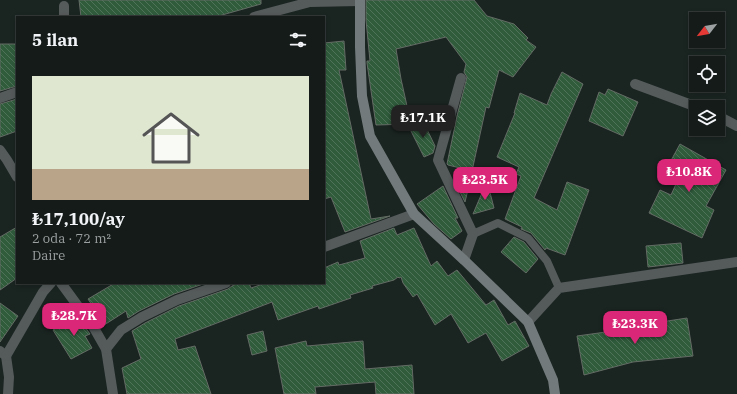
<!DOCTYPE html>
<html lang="tr">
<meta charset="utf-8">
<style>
:root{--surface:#141b19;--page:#1d2422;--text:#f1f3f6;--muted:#9da1a2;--line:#333938;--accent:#db2777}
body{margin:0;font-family:"IBM Plex Serif",serif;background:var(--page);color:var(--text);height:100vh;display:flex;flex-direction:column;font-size:15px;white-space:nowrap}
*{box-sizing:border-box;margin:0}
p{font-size:13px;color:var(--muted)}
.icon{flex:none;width:22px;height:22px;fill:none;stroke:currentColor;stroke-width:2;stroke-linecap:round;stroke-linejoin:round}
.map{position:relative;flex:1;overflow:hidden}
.drawer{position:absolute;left:16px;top:16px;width:309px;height:268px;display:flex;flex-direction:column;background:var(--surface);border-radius:0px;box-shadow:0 2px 6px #0003,0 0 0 1px var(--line)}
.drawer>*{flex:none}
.needle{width:26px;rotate:239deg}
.fabs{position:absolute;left:689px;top:12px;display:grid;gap:8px}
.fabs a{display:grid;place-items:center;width:36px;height:36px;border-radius:0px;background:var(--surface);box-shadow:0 2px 6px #0003,0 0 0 1px var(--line);font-size:20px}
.price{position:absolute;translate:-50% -34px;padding:0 9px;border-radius:8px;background:var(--accent);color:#fff;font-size:13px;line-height:26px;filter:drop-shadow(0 1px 2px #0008)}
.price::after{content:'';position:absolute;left:50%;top:24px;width:12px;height:9px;margin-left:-6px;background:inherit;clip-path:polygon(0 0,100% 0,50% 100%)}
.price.selected{background:#222;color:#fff}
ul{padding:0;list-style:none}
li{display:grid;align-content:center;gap:8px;height:212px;padding:0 16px}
li span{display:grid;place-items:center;height:124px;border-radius:0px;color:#555}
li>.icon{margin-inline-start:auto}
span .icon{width:72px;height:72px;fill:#fffc;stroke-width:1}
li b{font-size:17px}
h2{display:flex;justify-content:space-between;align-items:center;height:48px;padding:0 16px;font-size:17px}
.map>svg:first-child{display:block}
.building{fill:url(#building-back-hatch);stroke:#636b64}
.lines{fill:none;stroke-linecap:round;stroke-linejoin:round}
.lane{stroke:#555a5b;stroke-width:8}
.street{stroke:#555a5b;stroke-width:10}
.secondary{stroke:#727a7b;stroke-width:10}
</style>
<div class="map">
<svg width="737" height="394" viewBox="0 0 737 394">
<defs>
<pattern id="building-back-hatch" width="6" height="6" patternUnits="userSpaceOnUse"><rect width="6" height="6" fill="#305c3c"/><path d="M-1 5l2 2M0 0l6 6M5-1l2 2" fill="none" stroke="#4e7358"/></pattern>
</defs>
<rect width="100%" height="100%" fill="#1a2421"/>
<g class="building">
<path d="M79 0H261V4L215 17H81Z"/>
<path d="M366 0H474L487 16 514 24 528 38 526 40 536 47 513 77 499 70 489 108 486 107 472 171 448 165 447 164 457 116 467 77 464 72 466 64 446 37 396 49 401 79 411 124 376 125 367 63V61H370L366 20Z"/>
<path d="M344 41 346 70H339L371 219 390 216 345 232 331 197 324 199V43Z"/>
<path d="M0 44H17V86L0 91Z"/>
<path d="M562 72 583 84 534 198 557 210 567 182 589 190 565 255 546 248 545 250 531 233 521 229 522 227 505 219 521 176 516 174 519 167 497 157 515 113H514L520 93 547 105 551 94Z"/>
<path d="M608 89 638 102 623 136 589 121 599 92 605 95Z"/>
<path d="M17 99V131L0 137V104Z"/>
<path d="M423 121 435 146 433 153 424 157 409 127Z"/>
<path d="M680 144 726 170 706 206 714 210 702 238 649 213 660 190 671 195 681 173 668 166Z"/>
<path d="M471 177 465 202 455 182Z"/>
<path d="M487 181 494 208 473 214Z"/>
<path d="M443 186 458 218H455L462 231 451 239 434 224 417 204Z"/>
<path d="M17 227V278L0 290V237Z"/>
<path d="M394 228 397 235 414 228 431 266 437 261 448 276 457 270 486 305 494 300 508 325 515 321 529 346 502 361 486 333 468 343 451 314 435 325 417 294 413 297 403 283 401 277 399 278 398 277 394 280 372 286 373 288 350 295 351 298 319 309 318 306 278 320 272 302 175 339 178 350 195 346 211 394H127L122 368 141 359 132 331 145 323 179 306 228 289 232 286 239 283H249L251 288 266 283H324V268L338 262 339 265 365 258 360 241Z"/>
<path d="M514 237 524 242 538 259 526 273 501 252Z"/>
<path d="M681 243 683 263 648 267 646 246Z"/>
<path d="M115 283H206L174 294 139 311 128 318 126 311 101 327 89 310 94 308 88 299Z"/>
<path d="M0 303 18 316 0 342Z"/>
<path d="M77 316 90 334 85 336 92 348 71 359 53 330Z"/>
<path d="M687 318 693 356 633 362 584 375 577 336 635 328V326Z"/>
<path d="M263 331 267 351 252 355 247 335Z"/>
<path d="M306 341 307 346 363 341 365 369 412 365 414 394H376L375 382 315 387 316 394H284L275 348Z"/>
</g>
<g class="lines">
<path class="lane" d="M473 234 498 223 528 238 547 261 559 288"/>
<g class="street">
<path d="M64 6V17"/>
<path d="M254 17 310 2 360 1"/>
<path d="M461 78 438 160 473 234 464 260"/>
<path d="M635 84 697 107"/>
<path d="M0 98 17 92"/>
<path d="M718 116 737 126"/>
<path d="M0 150 7 160 17 177"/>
<path d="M324 247 414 214"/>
<path d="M61 283 94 328 106 349 113 394"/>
<path d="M528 322 559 288 737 262"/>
<path d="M106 349 121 330 142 317 177 300 226 283"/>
<path d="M0 351 6 356 9 377 8 394"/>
<path d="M6 356 43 292 51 283"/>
</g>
<path class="secondary" d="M360 0V47L362 96 370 136 414 214 464 260 528 322 553 380 555 394"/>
</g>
</svg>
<div class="fabs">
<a><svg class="needle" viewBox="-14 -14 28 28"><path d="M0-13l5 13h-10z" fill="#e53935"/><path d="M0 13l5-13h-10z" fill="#9da1a2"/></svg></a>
<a><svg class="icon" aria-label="locate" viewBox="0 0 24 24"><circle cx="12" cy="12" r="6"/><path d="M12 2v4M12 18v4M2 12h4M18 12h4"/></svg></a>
<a><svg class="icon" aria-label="layers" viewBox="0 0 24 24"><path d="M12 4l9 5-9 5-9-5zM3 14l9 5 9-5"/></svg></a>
</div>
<b class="price selected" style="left:423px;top:139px">₺17.1K</b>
<b class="price" style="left:689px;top:193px">₺10.8K</b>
<b class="price" style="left:485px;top:201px">₺23.5K</b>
<b class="price" style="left:74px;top:337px">₺28.7K</b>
<b class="price" style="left:635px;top:345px">₺23.3K</b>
<section class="drawer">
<h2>5 ilan<svg class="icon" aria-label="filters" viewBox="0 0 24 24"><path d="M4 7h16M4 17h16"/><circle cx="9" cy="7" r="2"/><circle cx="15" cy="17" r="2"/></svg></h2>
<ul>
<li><span style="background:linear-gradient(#dfe7d0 75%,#b9a48a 0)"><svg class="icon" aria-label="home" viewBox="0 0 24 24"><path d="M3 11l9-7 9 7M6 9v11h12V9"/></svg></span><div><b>₺17,100/ay</b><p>2 oda · 72 m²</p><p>Daire</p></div></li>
</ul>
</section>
</div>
